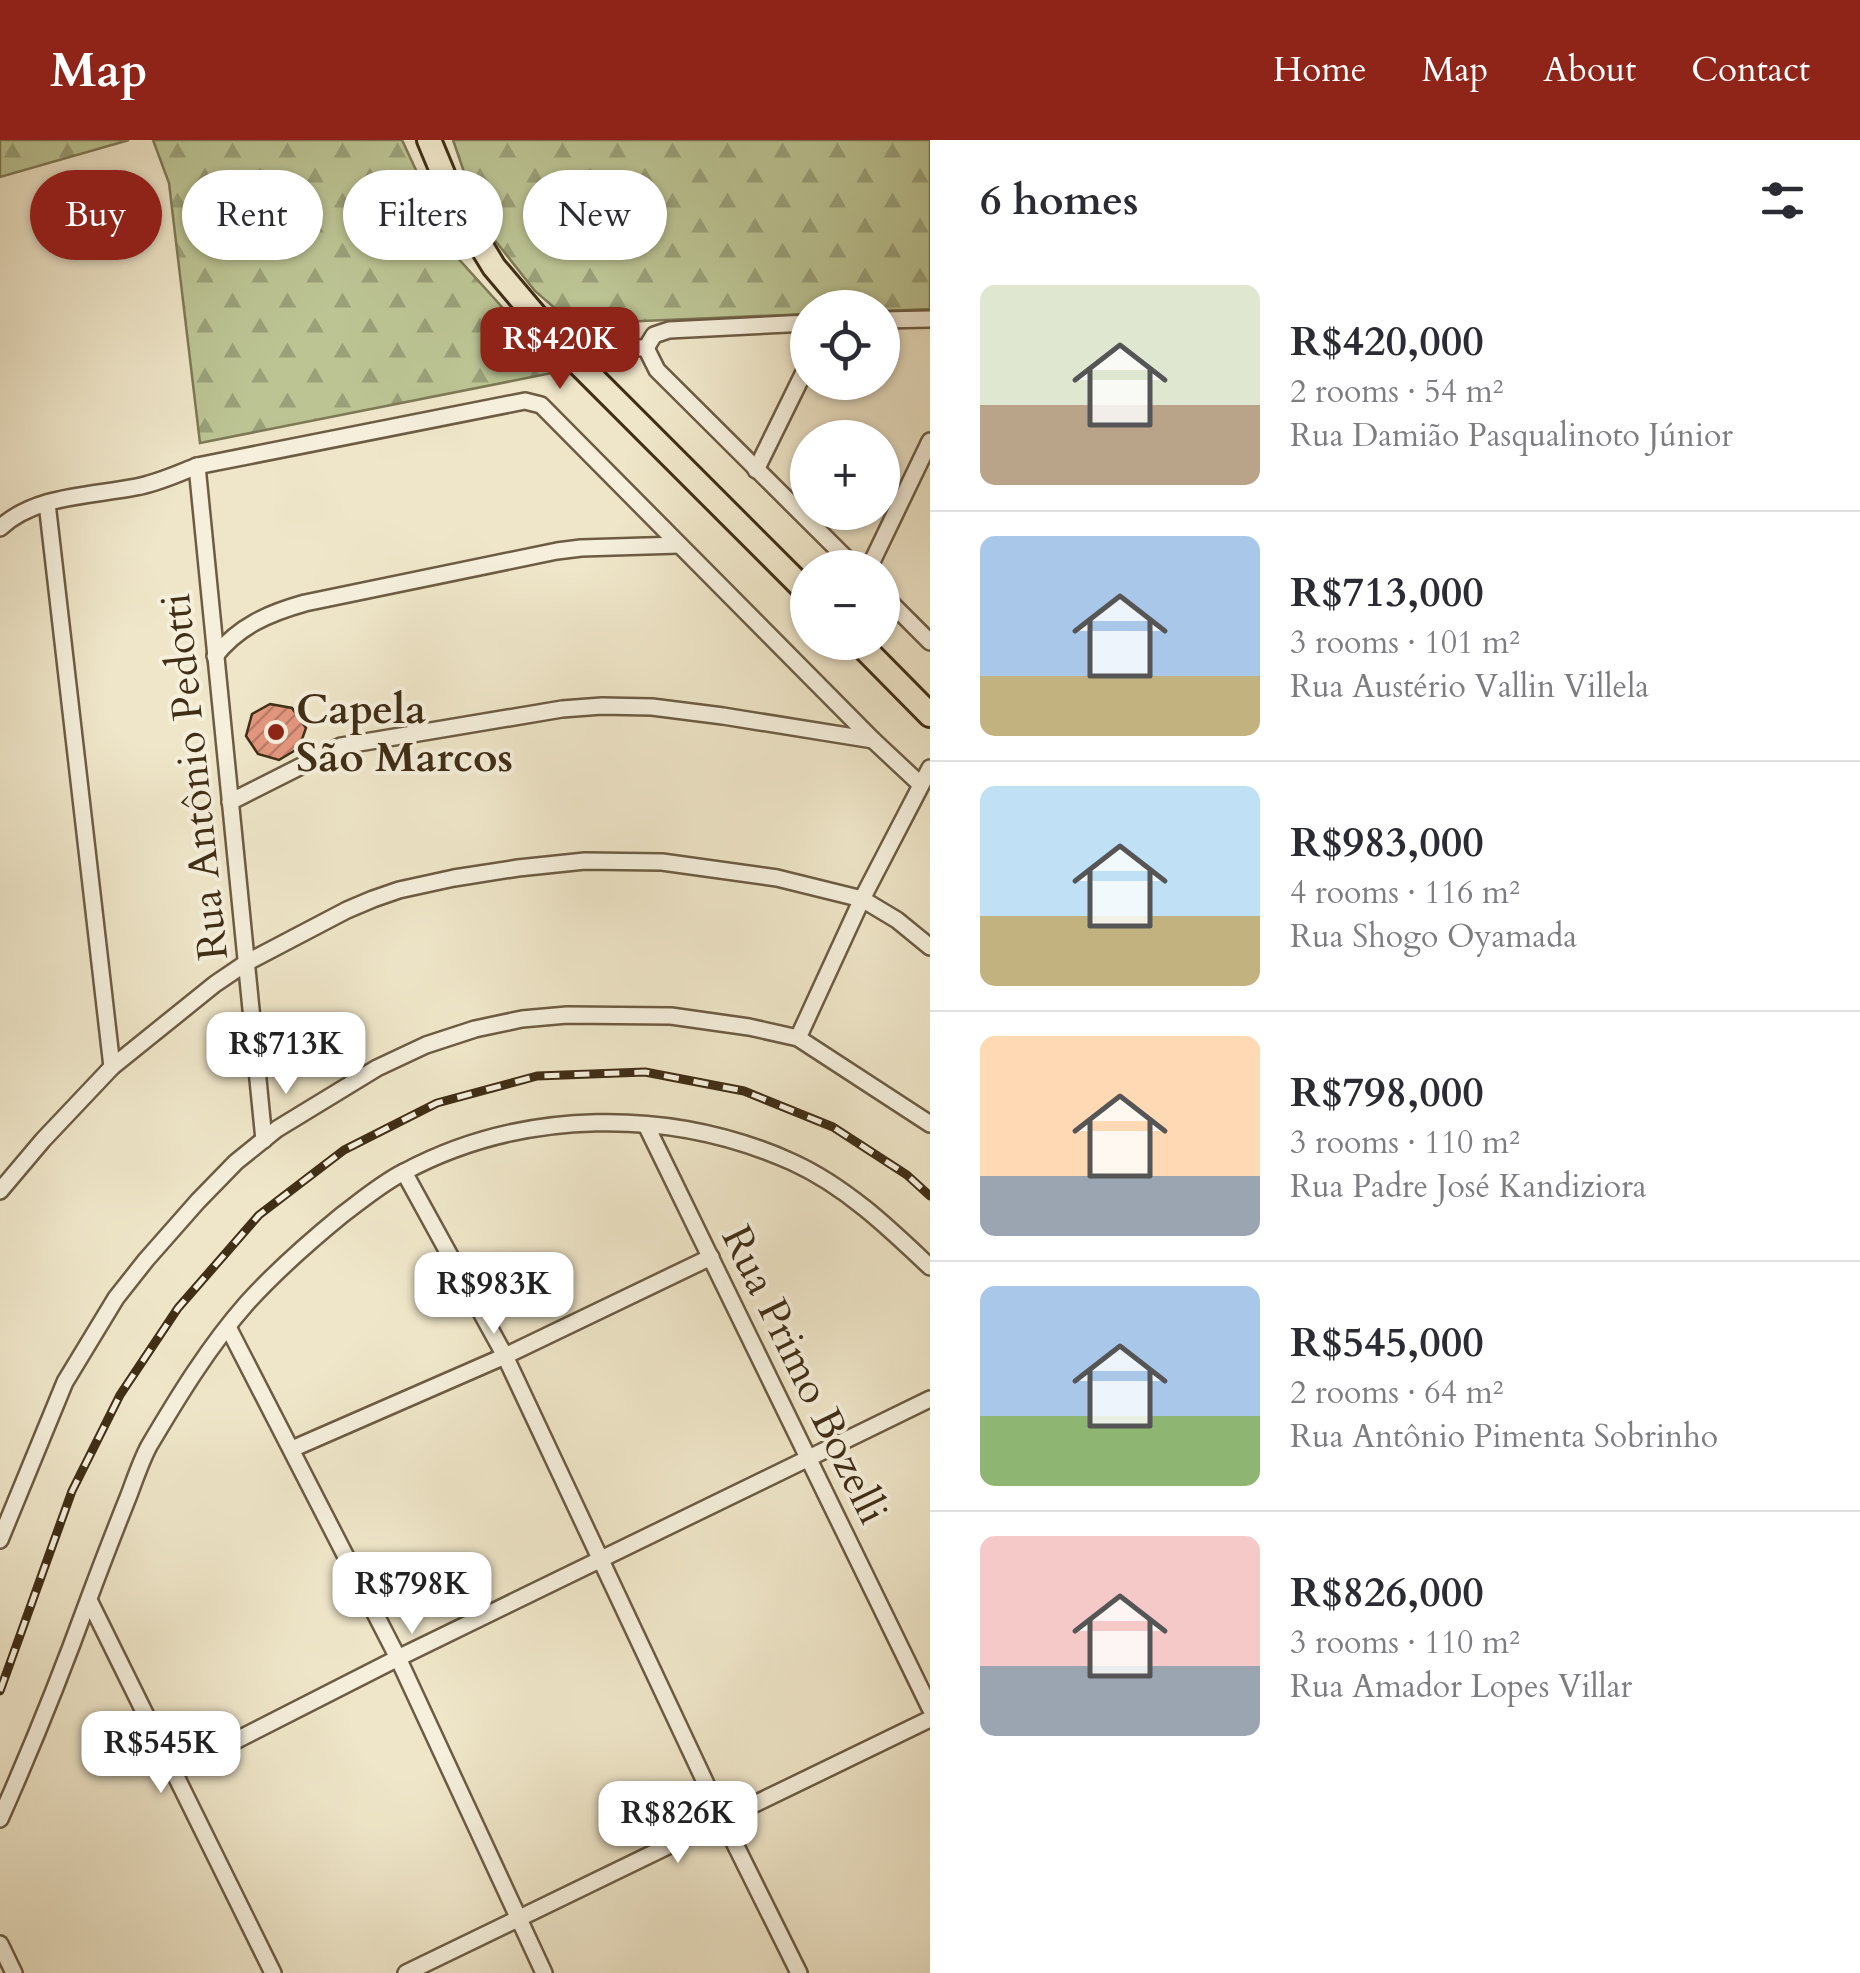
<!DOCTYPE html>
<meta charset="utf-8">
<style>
:root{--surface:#fff;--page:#f7f7f7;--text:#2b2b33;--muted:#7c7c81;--line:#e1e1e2;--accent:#8f2418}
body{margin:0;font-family:Cardo,serif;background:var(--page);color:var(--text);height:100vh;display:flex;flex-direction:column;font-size:38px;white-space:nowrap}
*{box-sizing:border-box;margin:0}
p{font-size:32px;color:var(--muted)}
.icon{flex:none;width:55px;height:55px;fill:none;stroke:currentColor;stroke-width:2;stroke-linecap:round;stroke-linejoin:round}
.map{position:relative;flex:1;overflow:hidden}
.details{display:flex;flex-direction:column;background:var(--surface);width:930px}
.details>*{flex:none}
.guide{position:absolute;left:30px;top:30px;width:750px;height:90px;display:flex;gap:20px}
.controls{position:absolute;left:790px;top:150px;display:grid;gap:20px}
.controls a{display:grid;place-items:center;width:110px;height:110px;border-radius:50%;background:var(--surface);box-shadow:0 2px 8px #0004;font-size:50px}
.price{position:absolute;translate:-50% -85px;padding:0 22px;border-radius:20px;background:#fff;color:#222;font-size:32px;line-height:65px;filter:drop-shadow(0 2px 5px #0008)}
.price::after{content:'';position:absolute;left:50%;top:60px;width:30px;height:22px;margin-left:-15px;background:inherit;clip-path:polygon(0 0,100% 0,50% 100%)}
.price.selected{background:var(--accent);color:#fff}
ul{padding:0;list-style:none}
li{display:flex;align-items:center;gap:30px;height:250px;padding:0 50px}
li+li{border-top:2px solid var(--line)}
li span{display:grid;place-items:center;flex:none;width:280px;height:200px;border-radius:15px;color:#555}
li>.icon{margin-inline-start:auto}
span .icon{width:120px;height:120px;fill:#fffc;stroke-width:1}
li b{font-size:42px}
h2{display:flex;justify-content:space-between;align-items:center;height:120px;padding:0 50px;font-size:42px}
.chip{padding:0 35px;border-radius:45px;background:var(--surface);box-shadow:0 2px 8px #0004;font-size:35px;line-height:90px}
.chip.selected{background:var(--accent);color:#fff}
header{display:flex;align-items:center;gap:60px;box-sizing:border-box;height:140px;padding:0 50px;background:var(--accent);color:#fff}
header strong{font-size:48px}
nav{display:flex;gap:55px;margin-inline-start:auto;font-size:35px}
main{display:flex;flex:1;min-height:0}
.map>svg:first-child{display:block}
.forest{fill:url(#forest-firs);stroke:#7e7955;stroke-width:2.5}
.building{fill:url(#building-hatch);stroke:#402e16;stroke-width:2.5}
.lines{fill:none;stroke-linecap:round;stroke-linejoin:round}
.minor-casing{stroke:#6c5c43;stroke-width:20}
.primary-casing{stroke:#402e16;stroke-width:28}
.minor{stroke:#f5efdc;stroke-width:15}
.primary{stroke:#efe6c9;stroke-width:22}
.rail-casing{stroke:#402e16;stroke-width:9}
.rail{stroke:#f5efdc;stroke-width:5;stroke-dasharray:15;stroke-linecap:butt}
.poi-dot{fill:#8f2418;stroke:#f5efdc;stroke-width:4}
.labels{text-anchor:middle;stroke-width:8;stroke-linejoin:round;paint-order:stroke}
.poi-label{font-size:42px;font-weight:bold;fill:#402e16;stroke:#f5efdc;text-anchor:start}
.street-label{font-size:42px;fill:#402e16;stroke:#f5efdc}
</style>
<header>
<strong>Map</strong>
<nav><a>Home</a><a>Map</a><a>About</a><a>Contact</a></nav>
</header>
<main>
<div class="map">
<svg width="930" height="1833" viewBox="0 0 930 1833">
<defs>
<pattern id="forest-firs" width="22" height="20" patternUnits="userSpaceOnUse" patternTransform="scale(2.5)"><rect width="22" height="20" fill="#bcc494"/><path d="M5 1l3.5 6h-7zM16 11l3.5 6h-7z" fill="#9aa078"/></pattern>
<pattern id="building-hatch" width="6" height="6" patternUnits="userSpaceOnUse" patternTransform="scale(2.5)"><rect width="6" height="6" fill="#e49780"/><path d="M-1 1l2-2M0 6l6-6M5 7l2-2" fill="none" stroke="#ba7c68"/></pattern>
</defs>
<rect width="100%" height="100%" fill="#efe6c9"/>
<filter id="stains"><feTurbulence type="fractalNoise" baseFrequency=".002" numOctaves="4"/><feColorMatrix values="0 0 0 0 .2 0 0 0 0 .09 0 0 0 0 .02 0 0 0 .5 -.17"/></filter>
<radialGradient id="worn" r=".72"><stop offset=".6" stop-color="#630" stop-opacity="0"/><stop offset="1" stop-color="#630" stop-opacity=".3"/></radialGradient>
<g class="forest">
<path d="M0 0H129L0 37Z"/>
<path d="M153 0H402L456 116 502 167 552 233 200 303 169 43Z"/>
<path d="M453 0H930V169L883 171 882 168H808L807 174 573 184 535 151 482 84Z"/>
</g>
<path class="building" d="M270 564 292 568 306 588 299 608 279 620 258 614 246 596 252 574Z"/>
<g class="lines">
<g class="minor-casing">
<g id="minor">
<path d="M882 180 930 179"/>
<path d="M562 207 646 208"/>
<path d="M646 208 657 230 856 428"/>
<path d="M646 208 654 195 669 190 808 183"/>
<path d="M197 326 264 1000"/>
<path d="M756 330 808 224"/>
<path d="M47 363 112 927"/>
<path d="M0 388C35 355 91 356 136 347 158 343 177 334 197 326L525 261 541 265 873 600 920 644"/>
<path d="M869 428 930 301"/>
<path d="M882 454 930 502"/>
<path d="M215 516C239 486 269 473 305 463L557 411 581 408 679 405"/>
<path d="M230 662 341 606 562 569 602 566 652 567 723 576 873 600"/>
<path d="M798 898 862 759 930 628"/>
<path d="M646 985 930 1568"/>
<path d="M404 1032 505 1216 723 1680 799 1833"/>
<path d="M0 1051 43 1000 112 927 215 844 246 823 347 770 373 759 399 750 454 738 518 728 585 721 662 722 777 738 862 759 897 780 930 807"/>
<path d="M228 1187 398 1518 544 1833"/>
<path d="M292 1309 505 1216 711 1117"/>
<path d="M0 1400 65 1242 116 1158 146 1120 198 1061 236 1022 277 989 377 928 426 905 475 889 522 879 567 875 671 876 749 887 798 898 930 984"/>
<path d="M89 1460 273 1833"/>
<path d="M174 1632 398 1518 930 1259"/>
<path d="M0 1679C32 1607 61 1535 88 1461 101 1426 115 1390 129 1355 135 1339 141 1321 149 1306 178 1257 209 1206 247 1163 276 1131 309 1102 342 1075 362 1060 382 1043 404 1032 522 969 670 967 792 1022 845 1046 888 1087 930 1127"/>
<path d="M0 1804 14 1833"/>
<path d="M406 1833 930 1579"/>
</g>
</g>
<g class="primary-casing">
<g id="primary">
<path d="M429 0 456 65 494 127 562 207 808 453"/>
<path d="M858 502 930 575"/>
</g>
</g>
<use href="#minor" class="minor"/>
<use href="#primary" class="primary"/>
<g class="rail-casing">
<path id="rail" d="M0 1551 72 1351 120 1255 178 1168 259 1075 344 1010 437 963 537 936 645 932 744 951 833 987 907 1035 930 1056"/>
</g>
<use href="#rail" class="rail"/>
</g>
<circle class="poi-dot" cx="276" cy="592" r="10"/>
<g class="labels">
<g class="poi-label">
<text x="296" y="583">Capela<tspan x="296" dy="48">São Marcos</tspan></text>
</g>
<g class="street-label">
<text transform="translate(193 637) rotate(-96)" y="15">Rua Antônio Pedotti</text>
<text transform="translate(806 1234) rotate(64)" y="15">Rua Primo Bozelli</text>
</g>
</g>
<rect width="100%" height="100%" filter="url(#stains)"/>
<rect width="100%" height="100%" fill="url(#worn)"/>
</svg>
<div class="controls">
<a><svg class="icon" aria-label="locate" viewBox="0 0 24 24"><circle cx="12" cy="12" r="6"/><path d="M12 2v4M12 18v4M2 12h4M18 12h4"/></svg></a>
<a>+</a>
<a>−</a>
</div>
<b class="price selected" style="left:560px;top:252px">R$420K</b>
<b class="price" style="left:286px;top:957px">R$713K</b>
<b class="price" style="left:494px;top:1197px">R$983K</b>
<b class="price" style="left:412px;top:1497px">R$798K</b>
<b class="price" style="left:161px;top:1656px">R$545K</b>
<b class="price" style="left:678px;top:1726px">R$826K</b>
<div class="guide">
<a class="chip selected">Buy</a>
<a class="chip">Rent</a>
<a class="chip">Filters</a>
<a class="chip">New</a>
</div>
</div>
<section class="details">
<h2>6 homes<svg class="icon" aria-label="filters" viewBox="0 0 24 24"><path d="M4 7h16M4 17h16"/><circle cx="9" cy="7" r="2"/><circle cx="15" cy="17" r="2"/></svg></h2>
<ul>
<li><span style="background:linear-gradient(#dfe7d0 60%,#b9a48a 0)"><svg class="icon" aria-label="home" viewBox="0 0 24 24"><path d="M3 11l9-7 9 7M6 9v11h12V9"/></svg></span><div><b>R$420,000</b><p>2 rooms · 54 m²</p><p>Rua Damião Pasqualinoto Júnior</p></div></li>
<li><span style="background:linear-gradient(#a9c7e8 70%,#c2b280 0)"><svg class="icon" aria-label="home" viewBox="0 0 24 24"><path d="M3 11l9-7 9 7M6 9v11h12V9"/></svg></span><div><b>R$713,000</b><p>3 rooms · 101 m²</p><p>Rua Austério Vallin Villela</p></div></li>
<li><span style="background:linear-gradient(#bfe0f5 65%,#c2b280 0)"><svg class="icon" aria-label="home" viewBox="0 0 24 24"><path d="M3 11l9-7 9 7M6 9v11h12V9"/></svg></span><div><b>R$983,000</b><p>4 rooms · 116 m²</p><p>Rua Shogo Oyamada</p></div></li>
<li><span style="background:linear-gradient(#ffd9b3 70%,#9aa5b1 0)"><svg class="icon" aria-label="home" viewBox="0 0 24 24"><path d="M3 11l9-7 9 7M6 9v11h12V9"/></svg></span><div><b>R$798,000</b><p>3 rooms · 110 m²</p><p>Rua Padre José Kandiziora</p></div></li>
<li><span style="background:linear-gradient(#a9c7e8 65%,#8fb573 0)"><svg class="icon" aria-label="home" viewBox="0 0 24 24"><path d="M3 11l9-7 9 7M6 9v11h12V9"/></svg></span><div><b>R$545,000</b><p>2 rooms · 64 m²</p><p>Rua Antônio Pimenta Sobrinho</p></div></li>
<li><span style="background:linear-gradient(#f6c9c9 65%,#9aa5b1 0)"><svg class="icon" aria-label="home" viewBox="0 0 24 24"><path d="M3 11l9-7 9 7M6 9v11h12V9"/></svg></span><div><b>R$826,000</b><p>3 rooms · 110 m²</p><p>Rua Amador Lopes Villar</p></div></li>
</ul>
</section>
</main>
